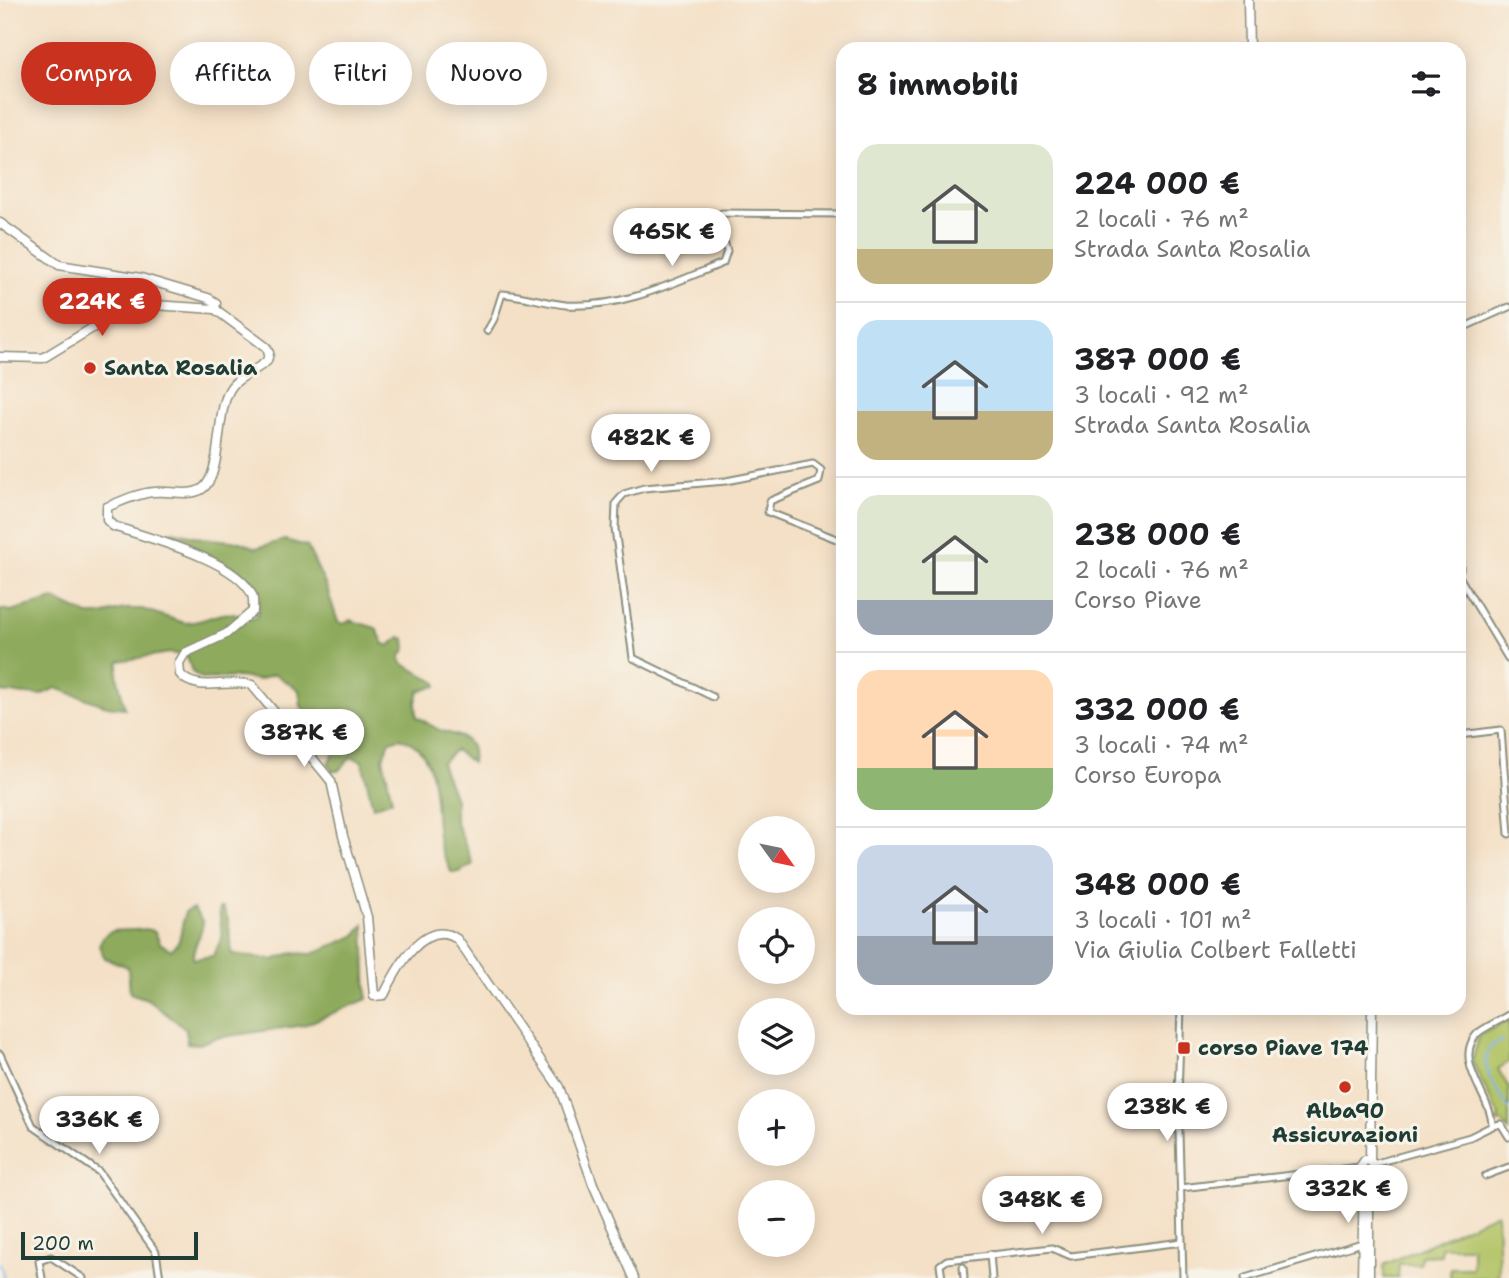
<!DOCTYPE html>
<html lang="it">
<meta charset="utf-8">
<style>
:root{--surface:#fff;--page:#f2f2f2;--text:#202124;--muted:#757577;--line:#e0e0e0;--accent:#c8321e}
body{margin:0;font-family:"Shantell Sans",sans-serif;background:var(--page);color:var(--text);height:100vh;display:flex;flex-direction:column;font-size:26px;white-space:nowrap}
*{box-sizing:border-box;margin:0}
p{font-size:23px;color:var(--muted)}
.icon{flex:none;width:38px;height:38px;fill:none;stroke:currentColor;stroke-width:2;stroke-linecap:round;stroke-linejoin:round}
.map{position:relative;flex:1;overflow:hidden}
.side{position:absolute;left:836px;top:42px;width:630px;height:973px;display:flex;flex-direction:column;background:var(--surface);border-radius:21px;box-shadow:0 4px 18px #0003}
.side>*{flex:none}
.hud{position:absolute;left:21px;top:42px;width:665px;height:63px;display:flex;gap:14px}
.needle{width:46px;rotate:123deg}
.controls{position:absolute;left:738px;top:816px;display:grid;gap:14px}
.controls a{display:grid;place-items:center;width:77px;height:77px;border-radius:50%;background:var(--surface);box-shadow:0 4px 18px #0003;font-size:35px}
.scale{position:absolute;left:21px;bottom:18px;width:177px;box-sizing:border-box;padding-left:7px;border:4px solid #1f3d34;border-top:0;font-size:19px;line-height:24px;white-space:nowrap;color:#1f3d34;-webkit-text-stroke:5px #f7f3e8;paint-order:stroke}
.price{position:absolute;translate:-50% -60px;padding:0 16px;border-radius:24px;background:#fff;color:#222;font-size:23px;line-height:46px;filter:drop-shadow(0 2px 4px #0008)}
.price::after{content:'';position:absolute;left:50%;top:42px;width:21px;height:16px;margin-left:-10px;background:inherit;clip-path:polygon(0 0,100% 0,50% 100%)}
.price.active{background:var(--accent);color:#fff}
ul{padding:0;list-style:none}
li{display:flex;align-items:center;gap:21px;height:175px;padding:0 21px}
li+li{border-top:2px solid var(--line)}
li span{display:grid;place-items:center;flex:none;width:196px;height:140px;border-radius:21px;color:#555}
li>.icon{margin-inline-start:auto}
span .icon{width:84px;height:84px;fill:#fffc;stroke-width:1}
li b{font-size:30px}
h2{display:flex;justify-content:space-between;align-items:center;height:84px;padding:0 21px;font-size:30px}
.tag{padding:0 24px;border-radius:32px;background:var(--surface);box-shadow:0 4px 18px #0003;font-size:24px;line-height:63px}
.tag.active{background:var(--accent);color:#fff}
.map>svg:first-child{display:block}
.green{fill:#b3c467;stroke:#69804e;stroke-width:2}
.forest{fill:#8eaa5c;stroke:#567448;stroke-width:2}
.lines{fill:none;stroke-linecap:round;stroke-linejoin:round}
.stream{stroke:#83b5f0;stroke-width:2}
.street-casing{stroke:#8a8e7d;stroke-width:9}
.secondary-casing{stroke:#8a8e7d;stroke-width:11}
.street{stroke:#fff;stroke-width:5}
.secondary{stroke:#fff;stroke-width:8}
.poi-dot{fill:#c8321e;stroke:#f7f3e8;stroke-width:2.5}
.labels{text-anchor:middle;stroke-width:6;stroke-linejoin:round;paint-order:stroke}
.poi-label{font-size:21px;font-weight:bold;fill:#1f3d34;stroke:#f7f3e8;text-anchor:start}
</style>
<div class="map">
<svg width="1509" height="1278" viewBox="0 0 1509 1278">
<rect width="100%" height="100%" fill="#f7f3e8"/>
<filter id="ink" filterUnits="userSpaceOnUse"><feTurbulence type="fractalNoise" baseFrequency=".0143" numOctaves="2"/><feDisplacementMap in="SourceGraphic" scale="14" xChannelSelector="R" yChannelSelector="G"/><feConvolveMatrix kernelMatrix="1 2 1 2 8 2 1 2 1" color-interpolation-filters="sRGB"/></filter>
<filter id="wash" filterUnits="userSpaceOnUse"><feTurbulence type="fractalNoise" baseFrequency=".00686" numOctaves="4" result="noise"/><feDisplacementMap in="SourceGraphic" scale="28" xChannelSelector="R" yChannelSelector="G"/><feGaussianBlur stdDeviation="1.57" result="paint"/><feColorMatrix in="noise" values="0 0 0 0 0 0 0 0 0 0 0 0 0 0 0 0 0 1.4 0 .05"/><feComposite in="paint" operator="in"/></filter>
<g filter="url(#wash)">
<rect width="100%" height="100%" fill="#f4e0c6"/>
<g class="green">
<path d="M1509 1019V1062L1498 1069 1509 1088V1131L1502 1122 1497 1123 1499 1116 1472 1062 1479 1036Z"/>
<path d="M1497 1213 1499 1273 1495 1278H1450V1268H1472V1247H1441V1255L1421 1256 1420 1264H1399L1398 1278H1384V1265Z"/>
</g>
<g class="forest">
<path d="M173 531 202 538 241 542 256 548 285 540 307 546 326 586 338 622 343 624 350 620 376 628 384 644 389 646 400 637 405 639 406 648 400 658 402 663 437 683V686L419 691 416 702 417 717C425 721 434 728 442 731 462 737 475 737 472 763L455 750 441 763 455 799V820L473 864 459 872H451C448 863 443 856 440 847 431 814 445 749 399 738L390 741 383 758 392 800 373 807 362 761 351 757 338 771H332L328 763 337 748 324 739 301 706 299 690 274 674 258 680 240 677 203 679 192 672 187 656 170 653 119 661 117 675 125 708 107 706 56 688 40 695 0 692V609L11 611 54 599 88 615H101L124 609H142L185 623C213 622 219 605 252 619L256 617C275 576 199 552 172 541L170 533Z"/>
<path d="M193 908 203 922C202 935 192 946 193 959L213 956 222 938 219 908H223L228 920 232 954 273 960 292 953 312 954 355 936 364 925 367 999 304 1025 215 1038 199 1044 187 1043 186 1029 147 999 130 993 128 967 105 958 99 946C105 927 116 931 132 930 142 930 146 927 155 932L160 943 171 950 179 941 185 912Z"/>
</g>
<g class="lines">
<g class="stream">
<path d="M1502 1041 1491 1046C1476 1066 1498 1091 1509 1109"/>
<path d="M0 1263 4 1278"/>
</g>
</g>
</g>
<g filter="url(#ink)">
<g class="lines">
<g class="street-casing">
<g id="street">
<path d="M1460 329 1509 307"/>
<path d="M487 331 494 319 502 294C523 295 545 303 566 305 623 308 671 284 723 263L727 251 717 218 722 213 844 214"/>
<path d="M1460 557V570"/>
<path d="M1460 578 1509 660"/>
<path d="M713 697 633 658 615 529 616 503 624 494 644 488 726 481 813 464 821 470 819 481 770 501 768 512 844 542"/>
<path d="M1460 735 1501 730 1509 834"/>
<path d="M1181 1008 1178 1096 1183 1278"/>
<path d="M0 1054 33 1126 99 1172 156 1252 160 1278"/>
<path d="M1492 1126 1501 1124 1509 1137"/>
<path d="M1373 1164 1470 1137 1492 1126C1493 1099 1453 1063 1476 1035 1482 1028 1500 1021 1509 1015"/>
<path d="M1485 1176 1509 1167"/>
<path d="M1181 1188 1360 1167"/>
<path d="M990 1254 992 1278"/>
<path d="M963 1267 964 1278"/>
<path d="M42 1278 39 1261 51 1257 83 1278"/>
<path d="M942 1278 940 1265 947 1260 1052 1248 1071 1256 1182 1242"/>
<path d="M1245 1278 1362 1243"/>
</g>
</g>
<g class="secondary-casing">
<g id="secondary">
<path d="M1248 0 1249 49"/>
<path d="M0 223 59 265 141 278 208 298 216 303 215 309"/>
<path d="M0 357 43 358 112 316 154 305 215 309 266 347 269 353 267 361C257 370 240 376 232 386 214 409 224 474 202 489 189 497 168 490 154 492 138 493 122 501 107 507V520L113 526C148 538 237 560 252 595 254 600 253 606 253 611L226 634 185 653 179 663 180 674C196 694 231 678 252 685L331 781 343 836 367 917 374 996 384 995C396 970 424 917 457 939L559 1087 593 1184 634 1278"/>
<path d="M1370 1161 1372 1008"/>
<path d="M1362 1278 1364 1173 1360 1167 1365 1160 1370 1161 1373 1164 1372 1171 1364 1173"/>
<path d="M1369 1278V1173"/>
</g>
</g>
<use href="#street" class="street"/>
<use href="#secondary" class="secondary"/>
</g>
</g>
<g class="poi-dot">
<circle cx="90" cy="368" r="7"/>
<rect x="1177" y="1041" width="14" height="14" rx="3.5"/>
<circle cx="1345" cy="1087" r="7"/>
</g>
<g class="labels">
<g class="poi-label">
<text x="104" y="375">Santa Rosalia</text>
<text x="1198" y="1055">corso Piave 174</text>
<text x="1345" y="1118" text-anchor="middle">Alba90<tspan x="1345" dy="24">Assicurazioni</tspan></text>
</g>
</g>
</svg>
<div class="controls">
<a><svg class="needle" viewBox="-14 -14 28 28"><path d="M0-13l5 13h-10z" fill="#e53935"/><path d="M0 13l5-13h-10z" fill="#757577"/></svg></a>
<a><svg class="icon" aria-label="locate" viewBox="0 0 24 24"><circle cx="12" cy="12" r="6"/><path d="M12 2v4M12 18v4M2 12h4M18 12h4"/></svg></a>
<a><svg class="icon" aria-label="layers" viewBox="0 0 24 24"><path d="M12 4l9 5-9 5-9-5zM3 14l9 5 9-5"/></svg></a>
<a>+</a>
<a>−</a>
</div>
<div class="scale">200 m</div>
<b class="price" style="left:672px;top:268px">465K €</b>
<b class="price active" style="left:102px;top:338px">224K €</b>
<b class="price" style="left:651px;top:474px">482K €</b>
<b class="price" style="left:304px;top:769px">387K €</b>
<b class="price" style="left:1167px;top:1143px">238K €</b>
<b class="price" style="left:99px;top:1156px">336K €</b>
<b class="price" style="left:1348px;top:1225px">332K €</b>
<b class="price" style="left:1042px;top:1236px">348K €</b>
<div class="hud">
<a class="tag active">Compra</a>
<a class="tag">Affitta</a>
<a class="tag">Filtri</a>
<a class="tag">Nuovo</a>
</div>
<section class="side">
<h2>8 immobili<svg class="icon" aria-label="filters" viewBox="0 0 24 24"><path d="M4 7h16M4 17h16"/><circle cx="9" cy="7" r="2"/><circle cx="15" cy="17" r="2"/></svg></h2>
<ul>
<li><span style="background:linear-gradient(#dfe7d0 75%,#c2b280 0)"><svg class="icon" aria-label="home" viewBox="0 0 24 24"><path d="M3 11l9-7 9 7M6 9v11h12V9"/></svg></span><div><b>224 000 €</b><p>2 locali · 76 m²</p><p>Strada Santa Rosalia</p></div></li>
<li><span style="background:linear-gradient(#bfe0f5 65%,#c2b280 0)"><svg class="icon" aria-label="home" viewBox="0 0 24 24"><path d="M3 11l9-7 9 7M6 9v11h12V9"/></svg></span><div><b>387 000 €</b><p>3 locali · 92 m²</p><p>Strada Santa Rosalia</p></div></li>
<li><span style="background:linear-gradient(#dfe7d0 75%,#9aa5b1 0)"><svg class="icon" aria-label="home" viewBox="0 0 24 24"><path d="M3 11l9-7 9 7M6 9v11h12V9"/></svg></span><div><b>238 000 €</b><p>2 locali · 76 m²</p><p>Corso Piave</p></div></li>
<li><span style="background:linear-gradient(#ffd9b3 70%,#8fb573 0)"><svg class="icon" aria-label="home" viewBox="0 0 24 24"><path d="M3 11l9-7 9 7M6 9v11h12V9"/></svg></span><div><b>332 000 €</b><p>3 locali · 74 m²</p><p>Corso Europa</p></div></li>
<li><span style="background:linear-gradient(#c9d6e8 65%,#9aa5b1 0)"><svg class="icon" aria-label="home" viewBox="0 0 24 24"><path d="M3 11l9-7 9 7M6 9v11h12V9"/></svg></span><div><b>348 000 €</b><p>3 locali · 101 m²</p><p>Via Giulia Colbert Falletti</p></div></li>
</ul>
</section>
</div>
